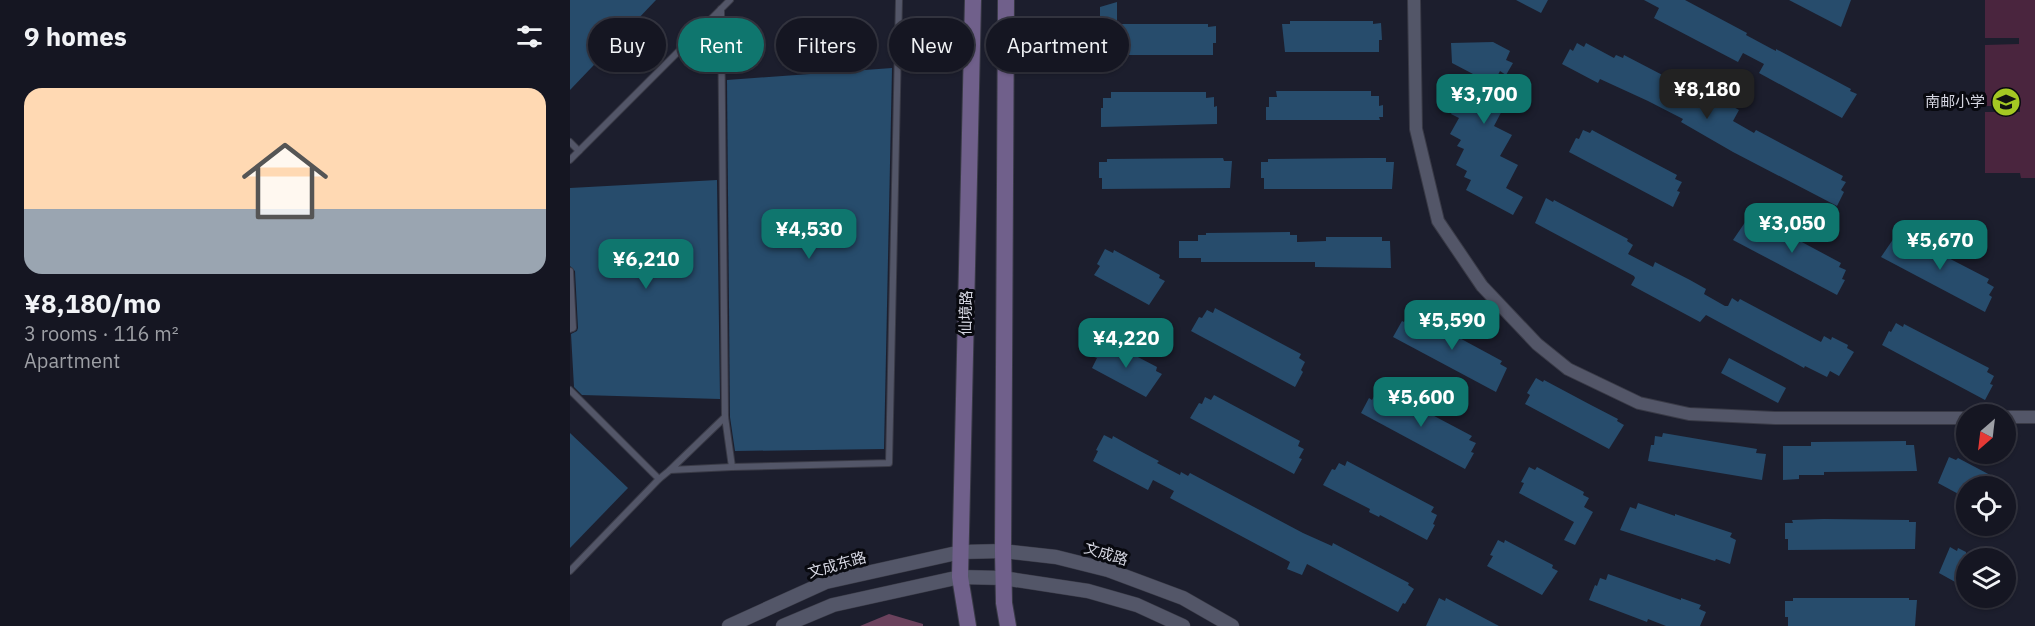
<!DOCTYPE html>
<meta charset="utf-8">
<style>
:root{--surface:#151622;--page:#22232f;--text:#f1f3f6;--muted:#9d9fa5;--line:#343540;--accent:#0f766e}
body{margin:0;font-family:"IBM Plex Sans","Noto Sans SC",sans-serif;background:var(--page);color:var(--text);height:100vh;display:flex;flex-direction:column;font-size:22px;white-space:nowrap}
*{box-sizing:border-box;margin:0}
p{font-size:20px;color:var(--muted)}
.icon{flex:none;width:33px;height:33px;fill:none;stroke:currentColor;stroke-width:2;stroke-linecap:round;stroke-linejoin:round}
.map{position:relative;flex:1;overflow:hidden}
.panel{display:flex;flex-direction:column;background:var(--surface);width:570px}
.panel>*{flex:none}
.hud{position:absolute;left:18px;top:18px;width:570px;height:54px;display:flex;gap:12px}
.needle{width:39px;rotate:208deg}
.controls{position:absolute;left:1386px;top:404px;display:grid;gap:12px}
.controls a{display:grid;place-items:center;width:60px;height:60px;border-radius:50%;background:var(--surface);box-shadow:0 2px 4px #0004,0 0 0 2px var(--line);font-size:30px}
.price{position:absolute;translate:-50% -51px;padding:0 14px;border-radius:12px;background:var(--accent);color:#fff;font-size:20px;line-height:39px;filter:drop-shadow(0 2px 3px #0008)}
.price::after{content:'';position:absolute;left:50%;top:36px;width:18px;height:14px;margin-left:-9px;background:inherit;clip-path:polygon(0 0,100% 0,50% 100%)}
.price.on{background:#222;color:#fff}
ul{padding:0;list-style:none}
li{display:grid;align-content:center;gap:12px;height:318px;padding:0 24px}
li span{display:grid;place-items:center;height:186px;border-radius:18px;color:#555}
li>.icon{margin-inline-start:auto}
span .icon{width:108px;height:108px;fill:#fffc;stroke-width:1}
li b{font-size:26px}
h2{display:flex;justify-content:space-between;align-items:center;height:72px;padding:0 24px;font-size:26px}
.pill{padding:0 21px;border-radius:27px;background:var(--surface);box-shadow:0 2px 4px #0004,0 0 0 2px var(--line);font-size:21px;line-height:54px}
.pill.on{background:var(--accent);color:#fff}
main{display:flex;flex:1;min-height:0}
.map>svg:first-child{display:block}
.green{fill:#4a253e}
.forest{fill:#6b425d}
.building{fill:#274c6c}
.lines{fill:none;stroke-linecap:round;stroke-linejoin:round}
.service-casing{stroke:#393a46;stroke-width:8}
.minor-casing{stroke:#393a46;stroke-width:14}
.tertiary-casing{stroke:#393a46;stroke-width:15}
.secondary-casing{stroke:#393a46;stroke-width:18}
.service{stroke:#535668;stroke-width:6}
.minor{stroke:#535668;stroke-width:12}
.tertiary{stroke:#535668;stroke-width:14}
.secondary{stroke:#70608b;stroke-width:16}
.labels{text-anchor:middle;stroke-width:6;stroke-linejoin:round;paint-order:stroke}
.poi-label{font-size:15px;fill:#d6d7e2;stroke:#08090f;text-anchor:end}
.street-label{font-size:15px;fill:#d6d7e2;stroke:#08090f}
</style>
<main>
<section class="panel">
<h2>9 homes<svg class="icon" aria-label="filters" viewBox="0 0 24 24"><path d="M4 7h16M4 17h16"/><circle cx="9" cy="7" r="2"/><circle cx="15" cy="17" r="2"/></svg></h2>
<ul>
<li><span style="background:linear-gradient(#ffd9b3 65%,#9aa5b1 0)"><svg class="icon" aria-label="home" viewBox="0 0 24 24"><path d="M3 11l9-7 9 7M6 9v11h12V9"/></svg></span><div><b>¥8,180/mo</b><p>3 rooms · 116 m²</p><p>Apartment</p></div></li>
</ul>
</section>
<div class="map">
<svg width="1465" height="626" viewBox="0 0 1465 626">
<rect width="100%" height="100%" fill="#1c1e2d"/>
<path class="green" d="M1415 0H1465V178H1451L1450 173H1415V112H1450V106H1415V45L1449 44V38H1415Z"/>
<path class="forest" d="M319 614 353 624V626H290Z"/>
<g class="building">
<path d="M0 0H86L0 90Z"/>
<path d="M946 0H978L971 13Z"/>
<path d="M1074 0H1115L1177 33 1176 35 1202 49 1206 51V49L1281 89 1280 91 1287 94 1272 118 1189 73 1194 64 1173 53 1168 62 1084 18 1089 8Z"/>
<path d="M1219 0H1281L1271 27Z"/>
<path d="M547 2V24H638V27L646 26V43H643V55H549V44H544V34H530V7Z"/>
<path d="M720 21H803V24L811 23 812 40H809V52H715L712 24H720Z"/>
<path d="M923 42 940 51 936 60 943 63 936 75 930 71 918 94 936 103 924 126 942 135 930 156 948 165 936 188 953 197 943 215 896 190 901 180 894 177 897 171 886 165 894 149 887 146 891 140 880 134 889 118 881 114 903 74 882 63 881 43Z"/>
<path d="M1007 43 1014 47 1016 43 1044 58 1046 55 1053 58 1054 55 1154 107 1156 103 1169 110 1163 121 1184 133 1186 130 1273 176 1271 180 1276 182 1271 190 1274 192 1267 206 1163 152 1111 122 1113 119 1078 101 1030 79 1028 83 992 64 1000 49 1003 51Z"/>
<path d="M322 68 314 449 165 451 160 417 157 80Z"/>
<path d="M706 91H801V96H809V106L813 105V117H809L810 120H696V107H699V97H707Z"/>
<path d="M541 92H636V98L644 97V107L647 106V124L531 127V108H533V98H541Z"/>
<path d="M1013 130 1020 133 1022 130 1107 175 1105 179 1112 182 1107 191 1110 192 1103 207 999 152 1006 138 1009 139Z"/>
<path d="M653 158 654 161H662L660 188 532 189V178H529V162H537V159Z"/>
<path d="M798 158H816V162H824L822 189H694V178H691V162H698V159Z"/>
<path d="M147 180 150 399 12 395 4 387 1 334 7 331 8 328 5 271 0 266V188Z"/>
<path d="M976 198 983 202 984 200 1058 239 1057 241 1063 245 1058 254 1083 267 1085 262 1120 280 1136 289 1134 294 1155 306H1158L1162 298 1168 302 1170 299 1251 342 1254 336 1261 340 1262 337 1278 345 1277 348 1284 352 1269 376 1260 371 1257 377 1235 366 1234 368 1225 363 1136 315 1130 322 1061 285 1065 278 1064 276 965 223Z"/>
<path d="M1178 218 1185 221 1187 218 1271 263 1269 267 1276 270 1272 279 1275 280 1267 295 1163 240Z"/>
<path d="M720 232V235H727V242L756 241V237H812V241H820L821 268 745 267V262H631V258H609V241H628V235H636V233Z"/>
<path d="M1326 235 1332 238 1334 235 1419 279 1417 283 1424 287 1419 295 1422 297 1415 312 1311 257Z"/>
<path d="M535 249 543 253 544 250 590 275 589 278 595 281 579 305 524 275 530 266 527 264Z"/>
<path d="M645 308 731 354 729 358 735 362 731 370 733 372 725 387 621 331 629 317 632 318 637 310 643 313Z"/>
<path d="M838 315 845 319 847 315 932 361 930 364 937 368 926 392 823 337 832 321 834 322Z"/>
<path d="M1326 323 1333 327 1334 324 1419 368 1417 372 1424 376 1420 384 1423 385 1415 400 1312 345 1319 331 1321 332Z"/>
<path d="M532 341 540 345 541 343 587 367 586 371 592 374 576 397 522 368 527 358 524 357Z"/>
<path d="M1159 358 1216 388 1208 403 1151 373Z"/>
<path d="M966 378 973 382 974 380 1019 404 1048 419 1047 421 1054 425 1039 449 955 404 960 395 957 393Z"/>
<path d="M815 390 902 436 899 440 906 443 901 452 904 453 895 469 791 413 799 398 802 400 807 391 813 394Z"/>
<path d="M644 395 730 441 728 446 734 449 729 458 732 459 724 474 620 418 629 403 632 404 635 397 641 400Z"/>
<path d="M0 433 58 488 0 548Z"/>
<path d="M1093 433 1187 449 1186 453 1196 454 1192 480 1078 461 1081 445H1084L1085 436 1092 437Z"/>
<path d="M534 435 542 439 543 436 570 451 589 461 587 463 610 475 611 472 618 476 620 473 733 533 762 546 763 543 839 583 838 585 844 589 835 604 833 603 828 612 737 564 732 575 717 569 720 562 600 498 604 491 583 480 578 490 523 461 528 451 526 450Z"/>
<path d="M1336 441V445H1344L1347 471 1254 472V475H1229V479L1213 480V446H1241V442Z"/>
<path d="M1379 457 1386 460 1388 458 1441 486H1396L1394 497 1368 483Z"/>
<path d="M777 461 864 507 861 512 867 515 863 524 865 525 857 540 810 515 809 517 799 512 800 509 753 485 762 469 765 470 769 463 775 466Z"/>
<path d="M959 467 965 470 967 467 995 482 1014 492 1013 495 1019 498 1014 507 1023 512 1005 545 994 540 1004 522 949 493 954 483 951 482Z"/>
<path d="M1068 503 1105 516V514L1162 533 1160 537 1166 540 1160 564 1146 559 1145 561 1050 530 1060 507 1066 509Z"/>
<path d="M1254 519 1339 520V522H1346L1345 549 1218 550V539H1215V523H1223L1222 520Z"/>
<path d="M928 540 934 543 935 540 983 565 982 568 988 571 972 595 917 566 923 556 920 555Z"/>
<path d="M1380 547 1387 551 1388 548 1396 552V588L1369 573Z"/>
<path d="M1038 574 1111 600V598L1131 605 1129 609 1136 612 1130 626H1096L1078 619 1077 622 1019 600 1025 585 1027 586 1030 578 1036 580Z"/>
<path d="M869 598 875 601 876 598 929 626H856Z"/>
<path d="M1223 598H1339V600H1347L1345 626H1218V617H1215V601H1223Z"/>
</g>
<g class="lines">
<g class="service-casing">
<g id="service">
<path d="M151 9 155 417 162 467 319 463 329 0"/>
<path d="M0 142 9 151"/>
<path d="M0 160 160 0"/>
<path d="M0 271 3 328 0 329"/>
<path d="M0 390 89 479 100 470"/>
<path d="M155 417 100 470 162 467"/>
<path d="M0 571 89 479"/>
</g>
</g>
<g class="minor-casing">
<g id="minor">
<path d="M844 0 846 129 868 221 912 286 967 344 998 369 1069 403 1119 414 1205 418H1396"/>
<path d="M1436 417H1465"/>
</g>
</g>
<g class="tertiary-casing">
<g id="tertiary">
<path d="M159 626 256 582 391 552 433 551 486 557 538 570 613 598 662 626"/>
<path d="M213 626 263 605 390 577 433 578 518 591 567 605 613 626"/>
</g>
</g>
<g class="secondary-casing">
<g id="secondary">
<path d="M436 0 433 551 434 603 438 626"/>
<path d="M398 626 390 577 403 0"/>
</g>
</g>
<use href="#service" class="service"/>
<use href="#minor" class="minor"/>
<use href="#tertiary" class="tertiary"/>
<use href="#secondary" class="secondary"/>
</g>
<defs>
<g id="school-disc" transform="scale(1.5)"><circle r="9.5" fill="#a5c823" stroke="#08090f"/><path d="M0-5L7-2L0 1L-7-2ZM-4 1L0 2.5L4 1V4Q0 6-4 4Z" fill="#111"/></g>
</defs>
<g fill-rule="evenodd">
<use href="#school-disc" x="1436" y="102"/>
</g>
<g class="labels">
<g class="poi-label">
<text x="1415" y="107">南邮小学</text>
</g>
<g class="street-label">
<text transform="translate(396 313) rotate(-89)" y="5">仙境路</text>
<text transform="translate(536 554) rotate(17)" y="5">文成路</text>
<text transform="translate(267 565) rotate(-16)" y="5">文成东路</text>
</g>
</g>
</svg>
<div class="controls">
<a><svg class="needle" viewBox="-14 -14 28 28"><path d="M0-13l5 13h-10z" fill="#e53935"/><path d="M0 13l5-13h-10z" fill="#9d9fa5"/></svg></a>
<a><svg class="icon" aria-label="locate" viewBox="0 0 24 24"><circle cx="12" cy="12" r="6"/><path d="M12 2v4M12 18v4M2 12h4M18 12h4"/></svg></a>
<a><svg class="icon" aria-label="layers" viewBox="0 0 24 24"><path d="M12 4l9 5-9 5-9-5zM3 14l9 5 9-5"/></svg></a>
</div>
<b class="price on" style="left:1137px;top:120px">¥8,180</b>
<b class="price" style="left:914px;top:125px">¥3,700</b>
<b class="price" style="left:1222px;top:254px">¥3,050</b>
<b class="price" style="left:239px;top:260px">¥4,530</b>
<b class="price" style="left:1370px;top:271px">¥5,670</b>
<b class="price" style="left:76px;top:290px">¥6,210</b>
<b class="price" style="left:882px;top:351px">¥5,590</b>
<b class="price" style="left:556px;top:369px">¥4,220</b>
<b class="price" style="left:851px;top:428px">¥5,600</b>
<div class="hud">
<a class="pill">Buy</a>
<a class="pill on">Rent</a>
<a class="pill">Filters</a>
<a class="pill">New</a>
<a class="pill">Apartment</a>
</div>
</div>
</main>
